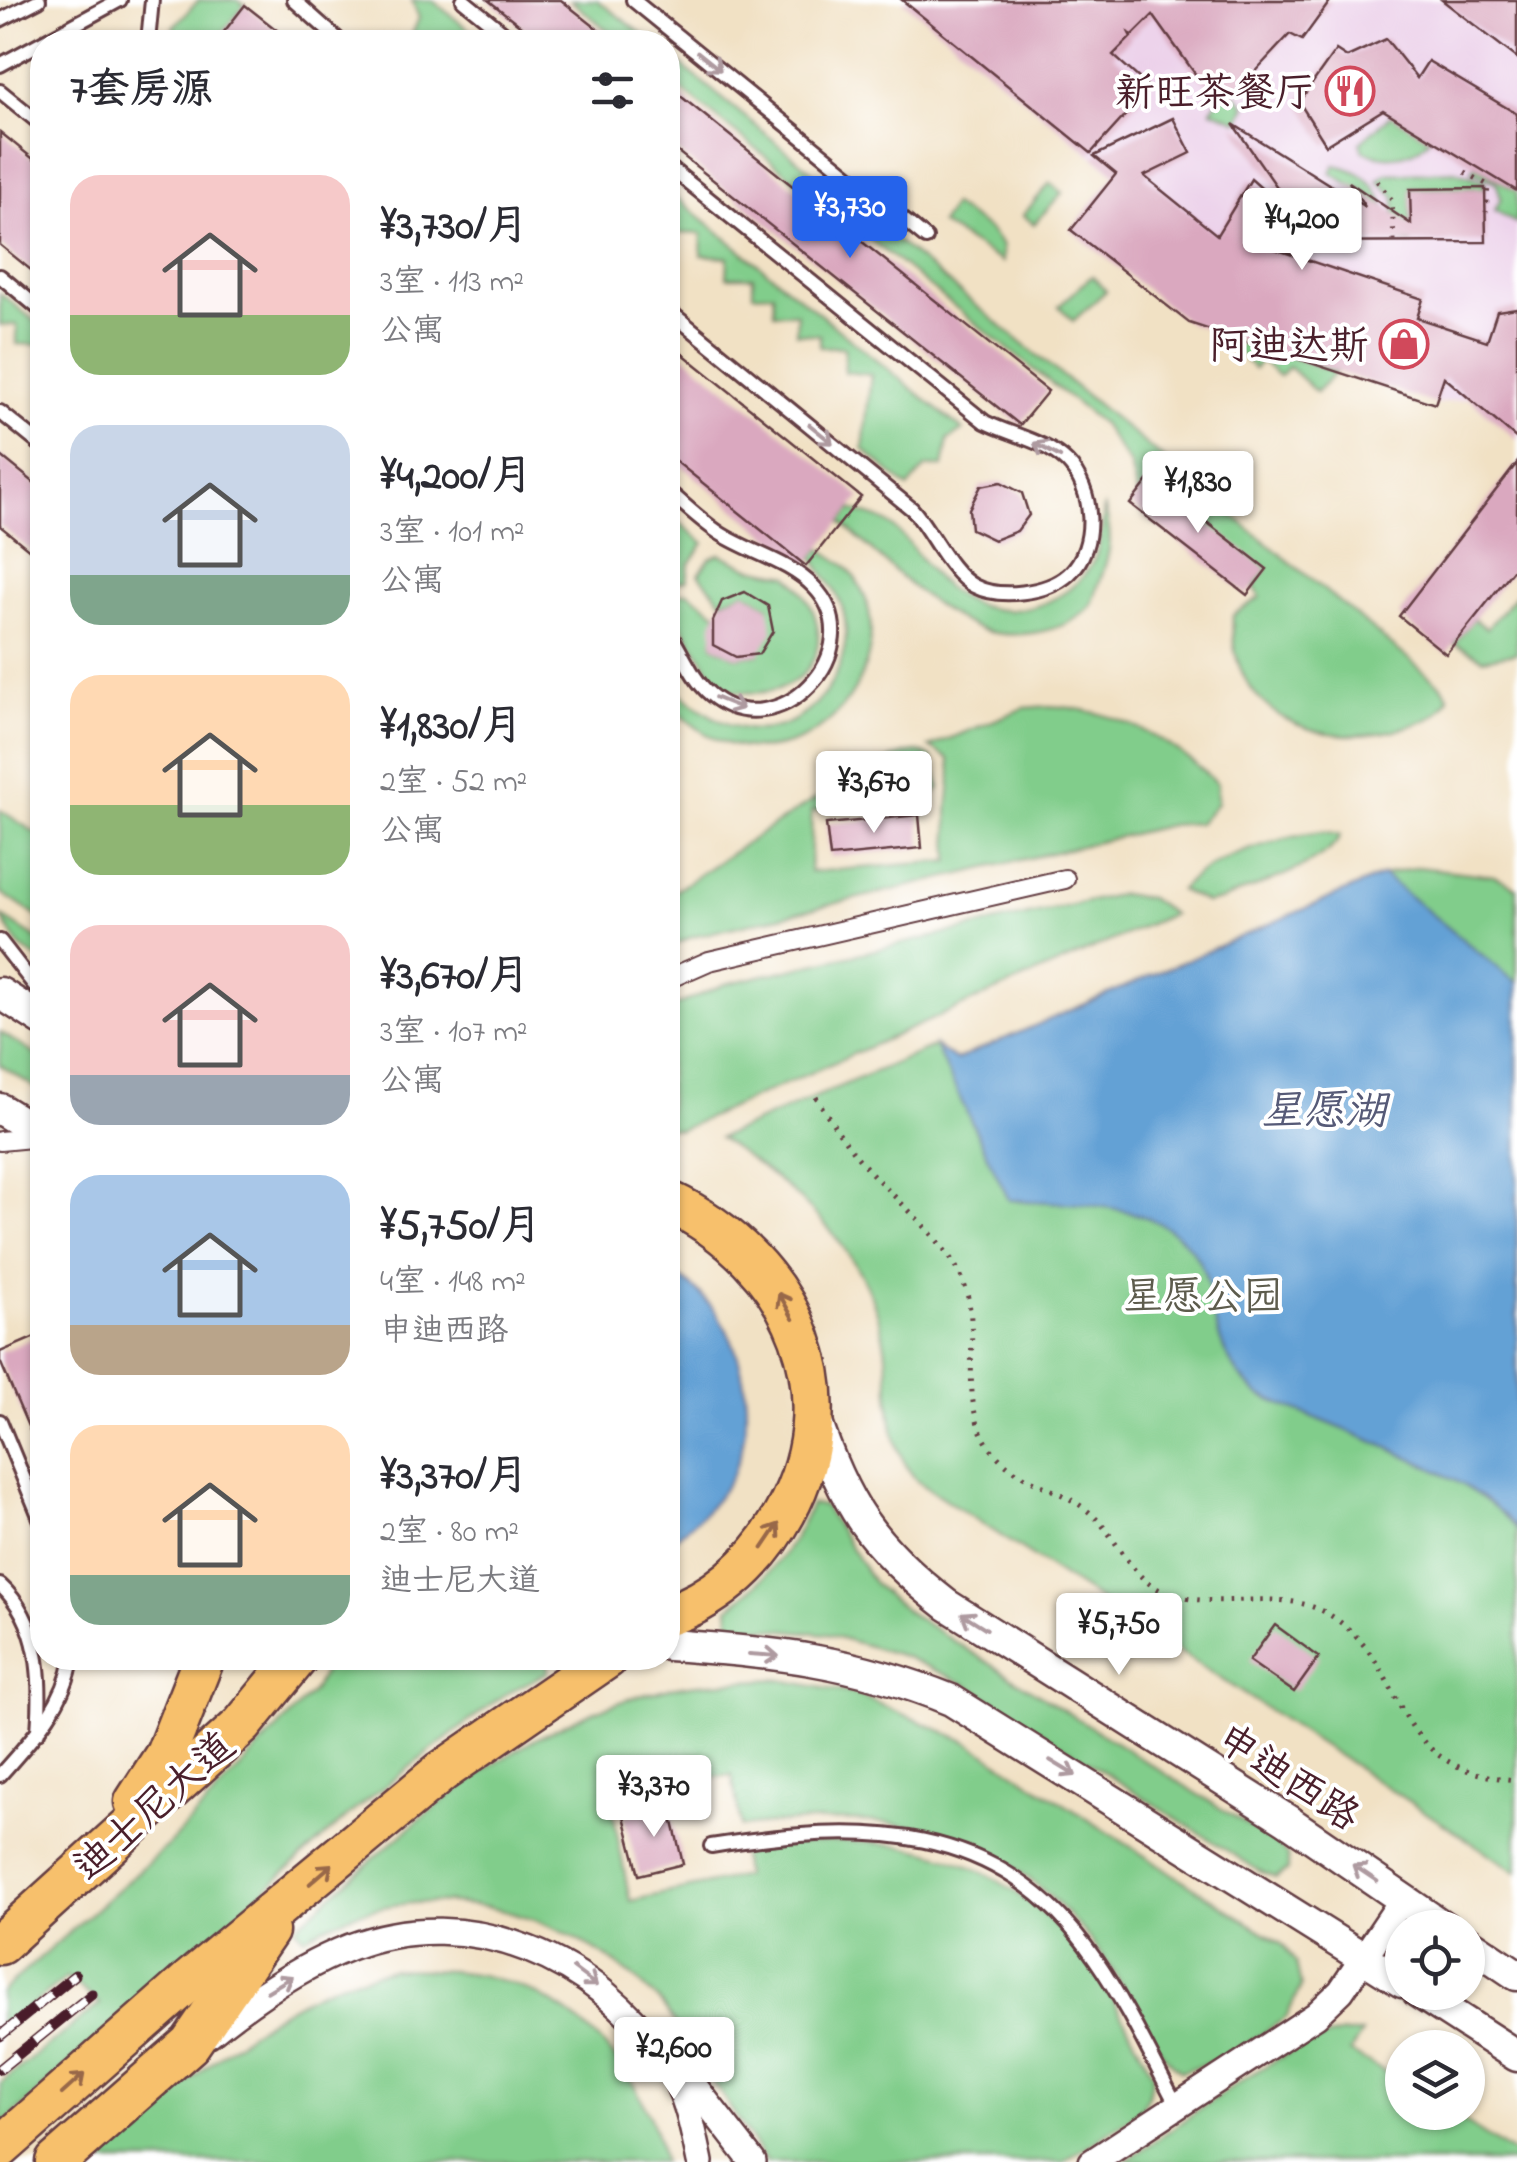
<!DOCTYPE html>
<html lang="zh">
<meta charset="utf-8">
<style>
:root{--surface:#fff;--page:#f7f7f7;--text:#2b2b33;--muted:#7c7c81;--accent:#2563eb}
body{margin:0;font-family:"Indie Flower","LXGW WenKai TC",sans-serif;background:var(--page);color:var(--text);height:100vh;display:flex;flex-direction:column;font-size:38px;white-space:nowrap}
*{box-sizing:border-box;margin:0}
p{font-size:32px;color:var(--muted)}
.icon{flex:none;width:55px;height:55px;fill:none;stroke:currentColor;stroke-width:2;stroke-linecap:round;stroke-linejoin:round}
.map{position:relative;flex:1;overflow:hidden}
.drawer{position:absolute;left:30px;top:30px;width:650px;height:1640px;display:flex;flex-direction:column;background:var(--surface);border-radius:40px;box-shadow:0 2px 8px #0004}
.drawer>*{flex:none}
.fabs{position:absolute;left:1385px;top:1910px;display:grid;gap:20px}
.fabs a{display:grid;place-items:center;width:100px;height:100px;border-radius:50%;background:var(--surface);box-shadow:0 2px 8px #0004;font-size:50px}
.price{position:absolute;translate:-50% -85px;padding:0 22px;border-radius:10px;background:#fff;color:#222;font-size:32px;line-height:65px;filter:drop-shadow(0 2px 5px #0008)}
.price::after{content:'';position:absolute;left:50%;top:60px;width:30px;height:22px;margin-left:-15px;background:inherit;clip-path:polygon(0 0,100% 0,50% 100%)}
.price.current{background:var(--accent);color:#fff}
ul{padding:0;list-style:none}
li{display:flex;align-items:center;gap:30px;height:250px;padding:0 40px}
li span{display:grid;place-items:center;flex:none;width:280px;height:200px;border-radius:30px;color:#555}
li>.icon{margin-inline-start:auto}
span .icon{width:120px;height:120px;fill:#fffc;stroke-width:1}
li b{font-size:42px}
h2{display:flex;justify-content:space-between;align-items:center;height:120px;padding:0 40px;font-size:42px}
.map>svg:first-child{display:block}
.built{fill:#ecd1ea}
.green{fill:#81cd8b;stroke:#66765b;stroke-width:2.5}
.water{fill:#64a1d5;stroke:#576080;stroke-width:2.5}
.building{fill:#daa8bf}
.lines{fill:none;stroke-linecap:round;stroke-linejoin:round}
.service-casing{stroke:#633c42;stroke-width:18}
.pedestrian-casing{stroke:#633c42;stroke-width:22}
.minor-casing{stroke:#633c42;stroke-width:30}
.tertiary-casing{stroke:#633c42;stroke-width:35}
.trunk-casing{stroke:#633c42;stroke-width:45}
.path{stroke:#633c42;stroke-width:5;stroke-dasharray:2.5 8;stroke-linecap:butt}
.service{stroke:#fff;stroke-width:12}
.pedestrian{stroke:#fff;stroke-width:18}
.minor{stroke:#fff;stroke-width:25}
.tertiary{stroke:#fff;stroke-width:30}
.trunk{stroke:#f7c06c;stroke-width:40}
.rail-casing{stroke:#4a1f2b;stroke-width:11}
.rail{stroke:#fff;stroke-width:8;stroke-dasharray:22;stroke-linecap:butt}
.oneway{stroke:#ae9aa0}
.oneway2{stroke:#986748}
.labels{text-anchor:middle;stroke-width:8;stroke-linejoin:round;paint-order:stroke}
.poi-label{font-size:40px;fill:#4a1f2b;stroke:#fff;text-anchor:end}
.park-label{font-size:40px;fill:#5d5c4d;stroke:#fff}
.street-label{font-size:40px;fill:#4a1f2b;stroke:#fff}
.water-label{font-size:42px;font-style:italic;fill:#565a77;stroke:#fff}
</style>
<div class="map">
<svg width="1517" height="2162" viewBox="0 0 1517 2162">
<rect width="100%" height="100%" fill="#fff"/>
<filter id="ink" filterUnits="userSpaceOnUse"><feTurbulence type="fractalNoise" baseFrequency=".01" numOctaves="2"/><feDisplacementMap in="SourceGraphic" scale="20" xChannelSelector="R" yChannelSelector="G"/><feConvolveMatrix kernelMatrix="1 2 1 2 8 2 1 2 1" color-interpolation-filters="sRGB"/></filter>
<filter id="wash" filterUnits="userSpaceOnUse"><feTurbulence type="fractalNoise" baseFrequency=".0048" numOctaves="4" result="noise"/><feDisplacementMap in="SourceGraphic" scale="40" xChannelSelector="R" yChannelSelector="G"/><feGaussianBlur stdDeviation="2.25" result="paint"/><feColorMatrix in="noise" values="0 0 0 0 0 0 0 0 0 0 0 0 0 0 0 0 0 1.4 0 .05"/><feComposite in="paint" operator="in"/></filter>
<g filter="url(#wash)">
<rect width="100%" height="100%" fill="#f1e1c4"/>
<path class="built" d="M902 0H1517V439L1468 398 1435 404 1189 323 1071 230 1115 174Z"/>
<g class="green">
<path d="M199 0H237L245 5 216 42H179L173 27Z"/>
<path d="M412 0H432L484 42H409L419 18Z"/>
<path d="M570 0H597L653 42H622Z"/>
<path d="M668 54 1443 687 1449 697C1441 715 1425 722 1406 727 1321 753 1226 716 1233 615L1260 597 1254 586 1266 569 1137 495 1130 465 1101 423 668 79Z"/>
<path d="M1223 92 1229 96 1235 94 1246 105 1239 121 1211 110Z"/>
<path d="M1391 115 1429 138C1415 158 1384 161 1363 150L1360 142Z"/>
<path d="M1335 165C1377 172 1387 203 1392 241L1378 240V202L1331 173Z"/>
<path d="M1475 166 1517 191V224L1495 210 1501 198 1496 182 1471 171Z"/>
<path d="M1454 171 1484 181 1485 188 1411 189V243L1396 241 1395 197 1378 180 1386 174Z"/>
<path d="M1050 183 1062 193 1034 224 1023 215Z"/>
<path d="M668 191 963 430 948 440 943 467H926L908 488 863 449 871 375 845 372 844 347H820V335L796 333 797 313H774L773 293 753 294V277H727L728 257 701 255 702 234 678 233 677 217 668 216Z"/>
<path d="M952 205 989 230 1002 246V262L940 224Z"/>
<path d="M1092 276 1106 291 1073 321 1059 306Z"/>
<path d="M0 293 42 327V345L17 344V325H0Z"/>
<path d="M1242 341 1336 372 1316 392 1289 367 1279 376 1261 361 1254 369 1235 349Z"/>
<path d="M1104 505C1114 541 1111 551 1098 586 1096 592 1094 602 1090 607 1065 634 1006 642 974 627 924 605 882 558 841 522L852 509C862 514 878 516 888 523 908 537 922 563 939 581 973 614 1020 619 1059 596 1097 573 1102 546 1104 505Z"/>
<path d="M668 513 704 543 689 565 687 580 668 583Z"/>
<path d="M820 548C827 554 838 559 845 566 915 638 832 778 725 743 704 736 685 718 668 704V684C692 702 716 725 747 729 812 738 862 661 841 604 835 588 821 572 813 557Z"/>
<path d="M720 554 750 568 788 575C851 637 809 712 721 688L675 615 668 611V596L688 592 717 613 713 645 736 657 759 654 768 606 745 592 722 601 699 574 709 559Z"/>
<path d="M1517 594V653L1483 659 1455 643 1473 619 1487 628Z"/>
<path d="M1049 706C1114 709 1171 738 1217 784V803L1199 823 1170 825 692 937 668 947V896C711 867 873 753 917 752 922 752 926 755 931 757L940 787 931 798 812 811 810 872 950 861C950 847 948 832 948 818 947 796 954 783 949 759L929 747 1024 708Z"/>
<path d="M0 810 42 837V920L0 892Z"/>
<path d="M1321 832 1340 835C1334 862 1247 889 1221 900L1207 903 1180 890C1204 859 1282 837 1321 832Z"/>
<path d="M1418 867 1495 876 1517 888V1872L917 1481C887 1445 891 1408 887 1364 879 1258 803 1193 719 1138L935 1046 956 1060 1383 875Z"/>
<path d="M1121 894 1149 898 1172 914 680 1130 668 1128V1009L725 984Z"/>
<path d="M0 915 42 942V961L20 947Z"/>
<path d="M0 1032 42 1059V1092L0 1065Z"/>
<path d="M811 1504 824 1506 875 1585 909 1613 1276 1843 1288 1856V1870L1276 1878 1259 1871 966 1684 906 1657 827 1634 740 1626 730 1621 729 1608C772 1573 788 1555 811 1504Z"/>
<path d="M332 1658H547L548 1672 502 1696 358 1807 0 2127V2083L100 2004 67 1977 0 2031V1993L168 1845 312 1692Z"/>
<path d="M776 1679 856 1694 968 1742 1283 1945 1296 1963 1301 1986 1286 2018 1224 2059 1181 2071C1148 2046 1133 1999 1109 1965 1008 1824 905 1808 741 1827L732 1775 647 1786 645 1797 611 1802 630 1901 744 1876 741 1851C884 1826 998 1844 1091 1966 1115 1998 1133 2038 1153 2073L1149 2095 1138 2113 1063 2162H766C741 2124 715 2085 690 2047 679 2031 669 2010 655 1997 566 1907 417 1869 305 1937L295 1927C412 1827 507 1727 662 1690 698 1681 739 1682 776 1679Z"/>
<path d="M391 1969C425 1970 459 1969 492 1978 579 2000 647 2075 663 2162H98C167 2103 247 2020 332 1986 350 1978 372 1975 391 1969Z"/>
<path d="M1344 2033H1362L1350 2052 1402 2082V2112L1451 2113 1517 2156V2162H1124C1185 2122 1275 2046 1344 2033Z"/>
</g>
<g class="water">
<path d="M1383 875 1517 983V1529C1468 1469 1332 1427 1259 1395 1226 1368 1216 1336 1210 1295 1195 1198 1086 1205 1009 1200L935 1046 956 1060Z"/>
<path d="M668 1271C737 1304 764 1402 734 1471 720 1502 694 1523 668 1544Z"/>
</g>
<g id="blocks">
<g class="building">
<path d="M488 0H561L614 42H541Z"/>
<path d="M902 0H1331L1302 40 1290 34 1231 97 1196 75 1153 15 1133 35 1129 33 1131 37 1113 55 1150 88 1091 153Z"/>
<path d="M1442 0H1517V58Z"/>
<path d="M245 5 292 42H216Z"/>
<path d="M1386 39 1417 78 1428 61 1517 114V191L1383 110 1326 145 1299 102 1336 50 1347 57Z"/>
<path d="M668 86 1048 391 1020 425 668 144Z"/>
<path d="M1173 118 1191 153 1144 176 1217 235 1251 179 1269 195 1277 187 1233 124 1365 207 1349 182 1411 224 1410 189 1485 188 1486 242 1257 243 1423 299 1417 318 1487 341 1497 311 1517 308V439L1444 377 1435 404 1189 323 1071 230 1116 174 1094 156Z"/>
<path d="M0 132 42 166V279L0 245Z"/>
<path d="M668 342 861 497 806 566 668 455Z"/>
<path d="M0 455 42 489V560L0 526Z"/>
<path d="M1517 463V565L1446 654 1399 616Z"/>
<path d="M1150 478 1267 569 1247 595 1130 504Z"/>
<path d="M1001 482 1022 493 1029 515 1017 531 994 540 971 529 969 509 981 486Z"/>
<path d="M745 592 768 606 773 631 759 654 736 657 713 645V621L722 601Z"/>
<path d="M919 815 922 848 830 857 826 824Z"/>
<path d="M42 1334V1459L0 1361V1352Z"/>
<path d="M1275 1625 1319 1657 1294 1692 1249 1661Z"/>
<path d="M669 1805 683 1864 639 1875 624 1816Z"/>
</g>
</g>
</g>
<g filter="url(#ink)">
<use href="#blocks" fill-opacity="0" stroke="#633c42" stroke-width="2.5"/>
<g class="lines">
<g class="service-casing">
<g id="service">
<path d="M294 0 341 42"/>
<path d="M463 0 515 42"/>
<path d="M633 0 926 238"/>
<path d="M0 20 39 0"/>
<path d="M148 42 152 0"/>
<path d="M0 65 120 0"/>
<path d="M0 91 42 125"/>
<path d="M668 166 985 422C1011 435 1046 441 1067 462 1094 489 1099 546 1069 574 1047 594 999 599 974 586 949 573 931 530 912 509L668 310"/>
<path d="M0 276 42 311"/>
<path d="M0 412 42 446"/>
<path d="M668 491C685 505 702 522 721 534 751 553 789 561 814 587 875 650 776 751 710 694 691 678 682 651 668 631"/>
<path d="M0 941 42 995"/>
<path d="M0 1421 42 1523"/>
<path d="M0 1585C41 1622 42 1681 38 1732"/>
<path d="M0 1775C31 1740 65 1705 72 1658"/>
<path d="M711 1846C861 1822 999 1818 1095 1959 1127 2005 1151 2057 1177 2106"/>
</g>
</g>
<g class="pedestrian-casing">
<g id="pedestrian">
<path d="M668 979 709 961 1065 879"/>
<path d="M0 1141 42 1137"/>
</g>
</g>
<g class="minor-casing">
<g id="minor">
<path d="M209 2034C251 2000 299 1967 350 1947 469 1901 601 1960 666 2062 686 2091 693 2128 700 2162"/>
<path d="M674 2060 753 2162"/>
<path d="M1092 2162 1316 2015 1341 1991 1403 1899"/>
</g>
</g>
<g class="tertiary-casing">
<g id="tertiary">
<path d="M0 993 42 1020"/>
<path d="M0 1109 42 1135"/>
<path d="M814 1414C843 1504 872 1547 947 1605L1287 1820 1445 1928"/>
<path d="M668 1645C773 1652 853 1660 951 1700L1402 1982"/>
<path d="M1468 1942 1517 1975"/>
<path d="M1418 1992 1517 2056"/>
</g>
</g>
<g class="trunk-casing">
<g id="trunk">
<path d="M668 1201C795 1260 856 1398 778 1525 754 1565 713 1601 668 1615"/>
<path d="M135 1802 166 1754 204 1658"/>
<path d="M0 1944 242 1725 297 1658"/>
<path d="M0 2148 190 1980 441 1772 607 1658"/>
<path d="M56 2162 190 2044 268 1931"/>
</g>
</g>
<g class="path">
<path d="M1465 172 1488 185 1486 212"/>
<path d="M1377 181 1392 200 1394 241"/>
<path d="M816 1097C829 1118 843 1140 859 1159 890 1196 929 1224 955 1265 993 1326 946 1404 999 1458 1025 1484 1062 1489 1089 1512 1116 1534 1128 1575 1160 1590 1215 1616 1284 1581 1336 1619 1415 1676 1384 1770 1517 1780"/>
</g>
<use href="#service" class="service"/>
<use href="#pedestrian" class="pedestrian"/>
<use href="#minor" class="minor"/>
<use href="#tertiary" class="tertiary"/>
<use href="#trunk" class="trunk"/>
<g class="rail-casing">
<g id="rail">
<path d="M0 2036 75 1975"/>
<path d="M0 2069 92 1994"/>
</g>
</g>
<use href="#rail" class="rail"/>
</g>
<defs><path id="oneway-shaft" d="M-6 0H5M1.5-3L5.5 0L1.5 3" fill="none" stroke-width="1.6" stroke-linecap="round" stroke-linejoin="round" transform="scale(2.5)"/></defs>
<g class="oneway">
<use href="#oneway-shaft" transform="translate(709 61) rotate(39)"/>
<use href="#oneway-shaft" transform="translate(821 434) rotate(39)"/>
<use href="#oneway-shaft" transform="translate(1047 450) rotate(-152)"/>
<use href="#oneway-shaft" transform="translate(729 703) rotate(22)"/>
<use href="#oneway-shaft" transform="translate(974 1621) rotate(-148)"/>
<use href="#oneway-shaft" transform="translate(764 1655) rotate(4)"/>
<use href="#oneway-shaft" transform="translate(1063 1768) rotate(31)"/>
<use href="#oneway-shaft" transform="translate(1365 1873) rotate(-146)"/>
<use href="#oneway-shaft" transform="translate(585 1977) rotate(37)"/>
<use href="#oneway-shaft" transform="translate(280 1984) rotate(-31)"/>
</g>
<g class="oneway2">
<use href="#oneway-shaft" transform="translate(786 1306) rotate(-119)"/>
<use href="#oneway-shaft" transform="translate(771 1536) rotate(-56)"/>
<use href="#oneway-shaft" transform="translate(321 1874) rotate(-41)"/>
<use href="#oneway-shaft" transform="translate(73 2084) rotate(-42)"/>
</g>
</g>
<defs>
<g id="restaurant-ring" transform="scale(2.5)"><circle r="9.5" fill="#fff" stroke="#d1495b" stroke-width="1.5"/><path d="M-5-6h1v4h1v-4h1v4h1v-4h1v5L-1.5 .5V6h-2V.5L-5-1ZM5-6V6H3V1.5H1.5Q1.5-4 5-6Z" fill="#d1495b"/></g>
<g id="shop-ring" transform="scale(2.5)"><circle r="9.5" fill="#fff" stroke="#d1495b" stroke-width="1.5"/><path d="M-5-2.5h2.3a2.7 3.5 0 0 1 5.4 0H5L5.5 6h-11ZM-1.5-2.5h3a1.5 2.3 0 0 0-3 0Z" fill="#d1495b"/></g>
</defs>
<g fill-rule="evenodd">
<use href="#restaurant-ring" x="1350" y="91"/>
<use href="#shop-ring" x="1404" y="344"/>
</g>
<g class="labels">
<g class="poi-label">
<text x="1315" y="105">新旺茶餐厅</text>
<text x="1369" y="358">阿迪达斯</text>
</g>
<g class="park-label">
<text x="1203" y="1309">星愿公园</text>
</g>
<g class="street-label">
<text transform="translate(1289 1776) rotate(33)" y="14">申迪西路</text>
<text transform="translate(153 1805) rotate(-42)" y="14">迪士尼大道</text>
</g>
<g class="water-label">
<text x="1324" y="1124">星愿湖</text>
</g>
</g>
</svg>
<div class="fabs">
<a><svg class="icon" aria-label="locate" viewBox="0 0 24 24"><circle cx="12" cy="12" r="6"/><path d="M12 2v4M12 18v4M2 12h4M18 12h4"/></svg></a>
<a><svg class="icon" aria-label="layers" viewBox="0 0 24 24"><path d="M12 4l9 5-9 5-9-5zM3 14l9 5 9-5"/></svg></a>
</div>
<b class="price current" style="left:850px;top:261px">¥3,730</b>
<b class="price" style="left:1302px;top:273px">¥4,200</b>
<b class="price" style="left:1198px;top:536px">¥1,830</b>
<b class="price" style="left:874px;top:836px">¥3,670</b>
<b class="price" style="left:1119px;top:1678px">¥5,750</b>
<b class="price" style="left:654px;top:1840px">¥3,370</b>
<b class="price" style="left:674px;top:2102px">¥2,600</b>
<section class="drawer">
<h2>7套房源<svg class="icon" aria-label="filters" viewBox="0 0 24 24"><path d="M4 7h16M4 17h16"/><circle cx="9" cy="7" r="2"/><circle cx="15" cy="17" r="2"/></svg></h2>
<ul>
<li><span style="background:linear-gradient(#f6c9c9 70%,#8fb573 0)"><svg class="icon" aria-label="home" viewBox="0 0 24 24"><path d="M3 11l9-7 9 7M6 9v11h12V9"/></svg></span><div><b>¥3,730/月</b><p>3室 · 113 m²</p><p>公寓</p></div></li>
<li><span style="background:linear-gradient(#c9d6e8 75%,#7fa58c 0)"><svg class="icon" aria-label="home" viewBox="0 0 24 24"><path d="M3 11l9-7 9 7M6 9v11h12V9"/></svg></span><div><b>¥4,200/月</b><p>3室 · 101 m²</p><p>公寓</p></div></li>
<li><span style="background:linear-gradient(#ffd9b3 65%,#8fb573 0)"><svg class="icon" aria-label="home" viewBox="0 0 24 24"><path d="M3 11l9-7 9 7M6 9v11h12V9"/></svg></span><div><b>¥1,830/月</b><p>2室 · 52 m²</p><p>公寓</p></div></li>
<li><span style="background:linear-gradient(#f6c9c9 75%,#9aa5b1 0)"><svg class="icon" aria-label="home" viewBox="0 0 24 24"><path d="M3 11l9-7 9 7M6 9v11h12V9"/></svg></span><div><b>¥3,670/月</b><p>3室 · 107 m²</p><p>公寓</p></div></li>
<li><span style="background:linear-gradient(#a9c7e8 75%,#b9a48a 0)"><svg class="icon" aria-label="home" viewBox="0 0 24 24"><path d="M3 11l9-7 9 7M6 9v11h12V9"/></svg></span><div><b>¥5,750/月</b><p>4室 · 148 m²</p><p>申迪西路</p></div></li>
<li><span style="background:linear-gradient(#ffd9b3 75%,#7fa58c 0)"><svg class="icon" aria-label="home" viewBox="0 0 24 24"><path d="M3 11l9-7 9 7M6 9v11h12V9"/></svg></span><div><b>¥3,370/月</b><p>2室 · 80 m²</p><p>迪士尼大道</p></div></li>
</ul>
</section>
</div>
